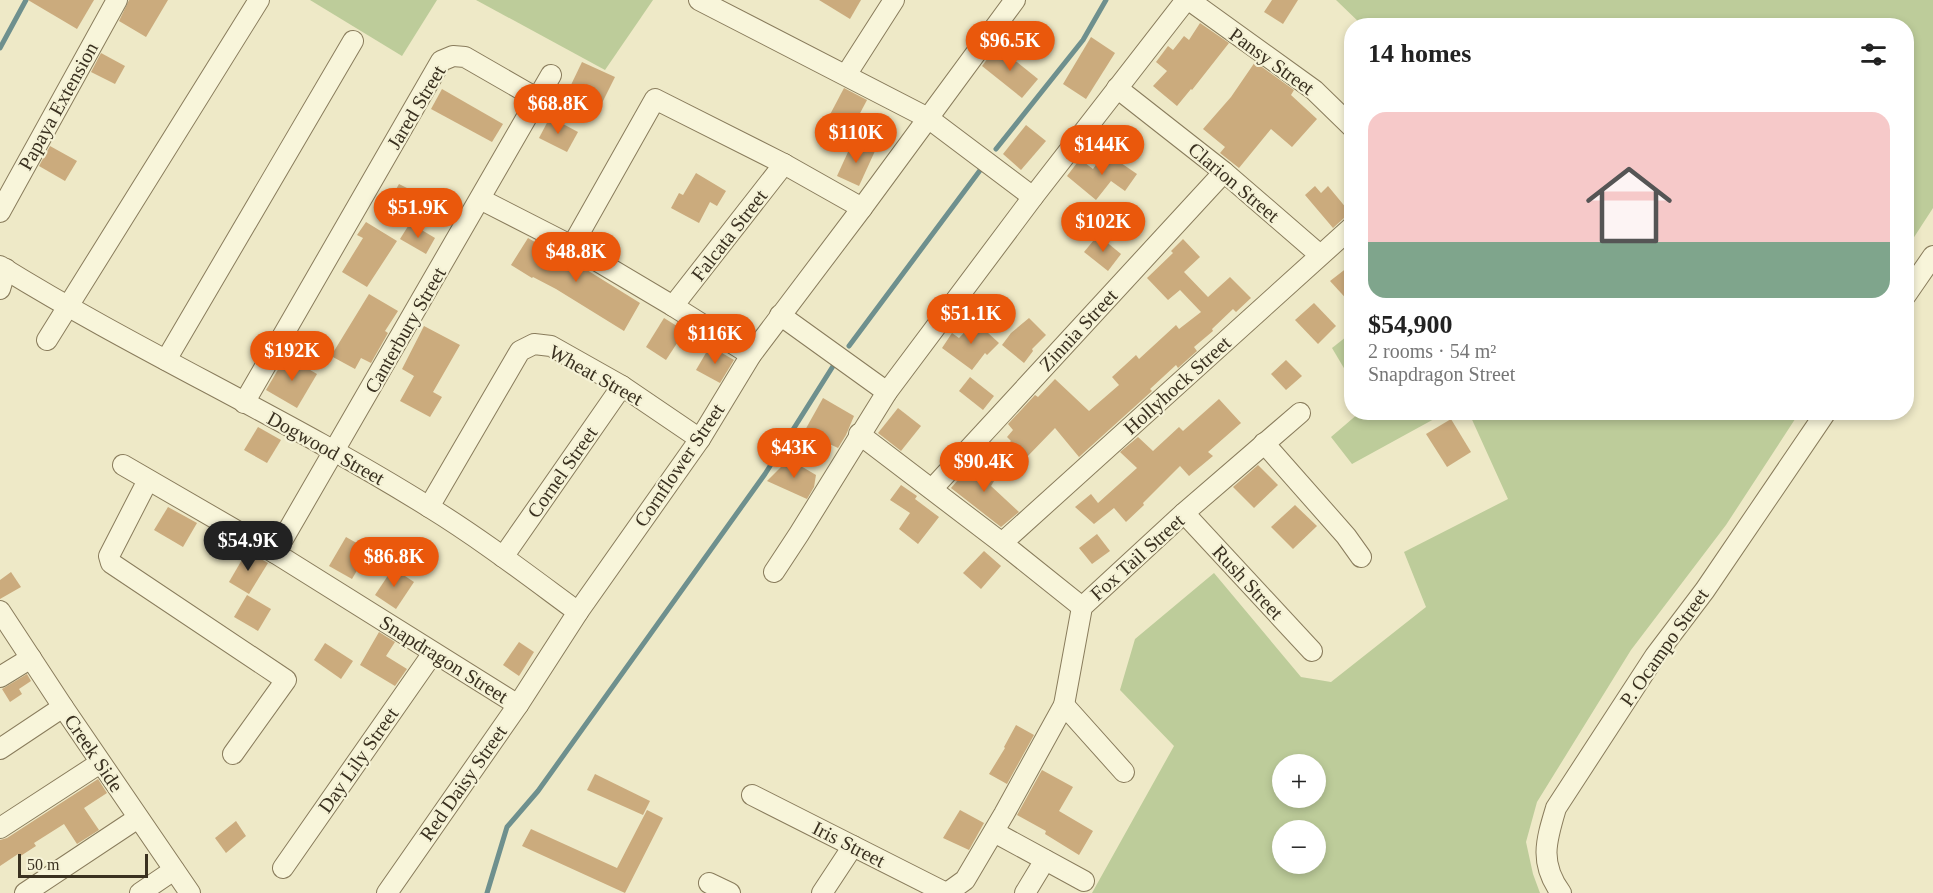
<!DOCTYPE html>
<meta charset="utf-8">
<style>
:root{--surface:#fff;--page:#f6f6f6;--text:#222;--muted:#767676;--accent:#ea580c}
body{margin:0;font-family:Georgia,serif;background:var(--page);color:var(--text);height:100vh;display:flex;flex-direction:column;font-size:22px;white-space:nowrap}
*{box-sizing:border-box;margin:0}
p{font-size:20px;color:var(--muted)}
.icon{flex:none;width:33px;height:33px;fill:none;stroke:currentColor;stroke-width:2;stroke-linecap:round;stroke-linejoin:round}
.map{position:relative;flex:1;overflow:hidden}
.panel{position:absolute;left:1344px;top:18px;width:570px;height:402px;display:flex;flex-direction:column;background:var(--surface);border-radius:24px;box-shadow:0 3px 9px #0003}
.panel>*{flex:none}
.fabs{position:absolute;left:1272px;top:754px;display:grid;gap:12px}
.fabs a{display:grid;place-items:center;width:54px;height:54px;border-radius:50%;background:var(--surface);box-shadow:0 3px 9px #0003;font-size:30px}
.scale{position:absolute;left:18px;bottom:15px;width:130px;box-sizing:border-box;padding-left:6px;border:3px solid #3a3120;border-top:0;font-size:16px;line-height:21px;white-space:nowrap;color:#3a3120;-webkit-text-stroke:4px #f5f2d6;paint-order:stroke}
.price{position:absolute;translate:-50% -51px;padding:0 14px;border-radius:21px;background:var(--accent);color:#fff;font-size:20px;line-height:39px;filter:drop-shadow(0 2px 3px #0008)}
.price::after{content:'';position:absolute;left:50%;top:36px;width:18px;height:14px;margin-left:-9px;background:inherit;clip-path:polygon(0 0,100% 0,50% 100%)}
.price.on{background:#222;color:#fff}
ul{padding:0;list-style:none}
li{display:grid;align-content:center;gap:12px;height:318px;padding:0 24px}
li span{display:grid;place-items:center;height:186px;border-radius:18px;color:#555}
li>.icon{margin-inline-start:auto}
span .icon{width:108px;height:108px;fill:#fffc;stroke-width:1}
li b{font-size:26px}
h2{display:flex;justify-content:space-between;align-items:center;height:72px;padding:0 24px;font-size:26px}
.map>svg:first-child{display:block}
.green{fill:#bdcc9a;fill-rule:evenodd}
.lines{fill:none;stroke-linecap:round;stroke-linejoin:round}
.stream{stroke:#6e908e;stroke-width:5}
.building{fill:#cbab7d}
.minor-casing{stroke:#897c5c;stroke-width:22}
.minor{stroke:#f8f5da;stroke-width:20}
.labels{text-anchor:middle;stroke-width:4.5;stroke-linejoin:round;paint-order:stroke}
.street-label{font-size:20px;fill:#3a3120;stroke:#f5f2d6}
</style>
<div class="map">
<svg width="1933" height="893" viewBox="0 0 1933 893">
<rect width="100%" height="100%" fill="#eee9c7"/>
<g class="green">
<path d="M310 0H437L402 56Z"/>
<path d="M476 0H653L605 70Z"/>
<path d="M1336 0H1933V208L1907 248 1906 26H1363Z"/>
<path d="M1351 333V380L1332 348Z"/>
<path d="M1359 413V412L1445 413 1352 464 1331 437Z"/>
<path d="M1469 413H1799L1726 525 1631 650 1537 802 1526 842 1533 874 1540 893H1092L1174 746 1120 690 1135 639 1214 573 1301 677 1331 682 1426 607 1404 552 1508 499ZM1282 765H1316V798H1282ZM1282 831H1316V864H1282Z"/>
</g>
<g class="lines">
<g class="stream">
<path d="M0 48 26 0"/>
<path d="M996 149 1083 40 1106 0"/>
<path d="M849 346 981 169"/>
<path d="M487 893 507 827 538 791 765 474 835 363"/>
</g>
</g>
<g class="building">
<path d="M28 0H94L77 29Z"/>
<path d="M129 0H168L146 37 119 21Z"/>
<path d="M819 0H861L850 19Z"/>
<path d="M1272 0H1298L1283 24 1264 12Z"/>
<path d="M1200 23 1229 43 1192 90 1191 89 1177 106 1153 86 1167 71 1156 62 1168 46 1173 50 1184 36 1189 40Z"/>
<path d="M1091 37 1115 53 1086 99 1063 84Z"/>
<path d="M997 46 1038 79 1022 98 982 66Z"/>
<path d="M101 53 125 66 115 84 91 72Z"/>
<path d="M582 62 615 77 601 105 569 89Z"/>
<path d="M1255 62 1294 90 1291 95 1317 119 1292 147 1271 129 1239 168 1220 153 1225 147 1203 129 1231 97Z"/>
<path d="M844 88 867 100 848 136 825 124Z"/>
<path d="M442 89 503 124 492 142 431 109Z"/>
<path d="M550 117 578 132 567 152 539 138Z"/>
<path d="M1026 125 1046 141 1021 170 1003 154Z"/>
<path d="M853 141 875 151 859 186 837 176Z"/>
<path d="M50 146 77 161 65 181 39 166Z"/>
<path d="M1105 152 1137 174 1125 191 1111 181 1096 200 1067 176 1080 159 1093 169Z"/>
<path d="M696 173 726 191 717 206 710 202 699 223 671 208 679 193 683 195Z"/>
<path d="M399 184 413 191 404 211 385 202 392 189 395 191Z"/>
<path d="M1315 186 1321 193 1328 186 1352 215 1344 218 1333 228 1305 195Z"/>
<path d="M366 222 397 241 367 287 342 272 363 238 357 235Z"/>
<path d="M410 223 435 238 426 254 400 239Z"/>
<path d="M1098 235 1121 254 1108 271 1084 252Z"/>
<path d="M528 238 552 252 553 250 566 257 640 303 624 331 556 289 533 277 532 278 511 265Z"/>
<path d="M1183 239 1200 257 1184 272 1208 297 1230 277 1251 298 1236 312 1233 309 1212 329 1213 331 1194 347 1197 351 1178 368 1176 365 1150 389 1152 391 1079 457 1055 428 1025 459 1008 444 1011 441 1007 437 1013 430 1008 424 1035 395 1038 397 1055 379 1089 411 1119 385 1112 377 1136 355 1139 359 1176 325 1179 329 1201 312 1180 290 1168 300 1147 278 1173 253 1171 251Z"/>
<path d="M1352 264V305L1330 281Z"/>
<path d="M369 294 398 311 385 331 388 333 371 363 361 358 355 369 331 356Z"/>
<path d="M1314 303 1336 326 1318 344 1295 320Z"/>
<path d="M664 318 685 331 666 360 646 347Z"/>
<path d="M1029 318 1046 335 1032 349 1033 351 1024 363 1002 345 1011 333Z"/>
<path d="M975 321 999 343 987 355 985 353 972 370 942 348 952 333 959 338Z"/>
<path d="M424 326 460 345 433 392 442 397 430 417 400 401 414 376 402 369Z"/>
<path d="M710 346 734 360 720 383 696 370Z"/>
<path d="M286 356 317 374 297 408 266 390Z"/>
<path d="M1286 360 1302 376 1286 390 1271 374Z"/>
<path d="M970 377 994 396 983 410 959 391Z"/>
<path d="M823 398 854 416 846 435 838 448 804 432Z"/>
<path d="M1219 399 1241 423 1208 452 1213 456 1189 476 1180 466 1143 503 1144 505 1126 522 1114 508 1094 524 1075 507 1091 494 1098 503 1137 468 1120 452 1138 437 1153 451 1179 427 1183 431Z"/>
<path d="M898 408 921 426 901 451 878 433Z"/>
<path d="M1451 419 1471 452 1447 467 1426 434Z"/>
<path d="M258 427 281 440 267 463 244 450Z"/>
<path d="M977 458 999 473 991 486 1019 512 1001 527 951 488Z"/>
<path d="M789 459 816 475 814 487 807 499 767 481Z"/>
<path d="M1258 465 1278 485 1254 508 1233 487Z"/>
<path d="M901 485 917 496 915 499 939 517 918 544 899 529 910 513 890 500Z"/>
<path d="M1295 505 1317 526 1293 549 1271 527Z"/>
<path d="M168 507 197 523 183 547 154 530Z"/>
<path d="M1097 534 1110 551 1092 564 1079 548Z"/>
<path d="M346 537 369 550 352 579 329 566Z"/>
<path d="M247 551 268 563 249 594 229 582Z"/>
<path d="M984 551 1001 566 981 589 963 573Z"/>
<path d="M393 568 414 582 396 609 375 595Z"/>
<path d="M11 572 21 587 0 599V580Z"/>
<path d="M247 595 271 609 258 631 234 617Z"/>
<path d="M379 632 395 642 386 656 407 669 395 686 360 665Z"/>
<path d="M519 642 534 652 519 676 503 665Z"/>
<path d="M325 643 353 661 341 679 314 660Z"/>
<path d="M27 674 31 681 19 689 22 694 10 702 2 689Z"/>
<path d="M1016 725 1034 735 1007 784 989 774 1005 748 1004 747Z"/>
<path d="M1042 770 1073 787 1059 811 1093 831 1079 855 1045 834 1046 831 1017 815Z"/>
<path d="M595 774 650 801 643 815 587 790Z"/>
<path d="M98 779 107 793 84 808 99 830 77 844 64 824 34 843 36 846 19 857 18 854 0 866V840L7 838Z"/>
<path d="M647 810 663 818 625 893 522 846 531 829 617 868Z"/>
<path d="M960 810 984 823 969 850 943 838Z"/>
<path d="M236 821 246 836 226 853 215 838Z"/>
</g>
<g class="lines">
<g class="minor-casing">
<g id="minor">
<path d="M699 0 928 118 1033 197"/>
<path d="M1189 0 1314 90 1352 127"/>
<path d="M846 75 894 0"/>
<path d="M1117 88 1224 172 1320 255"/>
<path d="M480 199 572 246 673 306 751 355"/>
<path d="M0 212 117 0"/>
<path d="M572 246 655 99 784 164 862 208"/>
<path d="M0 266C139 352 290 420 429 507 481 539 529 576 578 612"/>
<path d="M0 289 6 269"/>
<path d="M1906 295 1933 256"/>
<path d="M673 306 784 164"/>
<path d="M780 315 887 392"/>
<path d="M47 340 259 0"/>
<path d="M166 360 353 41"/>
<path d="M244 403 441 61 453 56 465 57 538 99"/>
<path d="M859 434 1002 543 1082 607"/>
<path d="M1264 443 1346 536 1361 557"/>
<path d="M123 465 275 553 518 705"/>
<path d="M148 480 109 556 111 563 286 680 233 754"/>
<path d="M932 489 1224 172"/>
<path d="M429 507 520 351 534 344 551 346 622 386 700 439"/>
<path d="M1184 513 1312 651"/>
<path d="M1002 543 1352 227"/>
<path d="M275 553 551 75"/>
<path d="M503 557 622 386"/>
<path d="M774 572 799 534 887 392 1033 197 1186 0"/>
<path d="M0 611 63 707 190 893"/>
<path d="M0 677 31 658"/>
<path d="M1064 705 1124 772"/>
<path d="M0 749 63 707"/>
<path d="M752 795 946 893"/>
<path d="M0 828 100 763"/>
<path d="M994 832 1084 881"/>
<path d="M283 868 433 653"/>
<path d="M709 883 730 893"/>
<path d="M25 893 138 818"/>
<path d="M140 893 174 870"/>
<path d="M387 893 518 705 578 612 700 439 751 355 862 208 1015 0"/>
<path d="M822 893 853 846"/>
<path d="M947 893 965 880 1004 814 1064 705 1082 607 1184 513 1300 413"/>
<path d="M1025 893 1045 860"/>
<path d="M1561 893C1539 863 1546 841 1556 808L1655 656 1705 590 1826 412"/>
</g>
</g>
<use href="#minor" class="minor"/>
</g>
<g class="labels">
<g class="street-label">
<text transform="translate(1272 61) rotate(36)" y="7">Pansy Street</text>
<text transform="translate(58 106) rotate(-61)" y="7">Papaya Extension</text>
<text transform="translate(416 107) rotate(-59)" y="7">Jared Street</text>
<text transform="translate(1234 182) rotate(40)" y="7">Clarion Street</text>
<text transform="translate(729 235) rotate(-52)" y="7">Falcata Street</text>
<text transform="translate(405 330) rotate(-60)" y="7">Canterbury Street</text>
<text transform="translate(1078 330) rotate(-47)" y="7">Zinnia Street</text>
<text transform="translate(596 375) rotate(29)" y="7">Wheat Street</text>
<text transform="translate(1177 385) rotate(-42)" y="7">Hollyhock Street</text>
<text transform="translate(326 448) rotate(29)" y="7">Dogwood Street</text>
<text transform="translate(679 465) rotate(-56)" y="7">Cornflower Street</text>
<text transform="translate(562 472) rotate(-55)" y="7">Cornel Street</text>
<text transform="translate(1137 557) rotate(-42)" y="7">Fox Tail Street</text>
<text transform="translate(1248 582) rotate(47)" y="7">Rush Street</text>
<text transform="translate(1664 647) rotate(-55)" y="7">P. Ocampo Street</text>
<text transform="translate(444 659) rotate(32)" y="7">Snapdragon Street</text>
<text transform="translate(94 753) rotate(56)" y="7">Creek Side</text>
<text transform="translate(358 760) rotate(-55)" y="7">Day Lily Street</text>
<text transform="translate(463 783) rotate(-55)" y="7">Red Daisy Street</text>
<text transform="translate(849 844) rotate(27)" y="7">Iris Street</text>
</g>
</g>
</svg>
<div class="fabs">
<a>+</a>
<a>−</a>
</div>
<div class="scale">50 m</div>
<b class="price" style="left:1010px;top:72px">$96.5K</b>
<b class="price" style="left:558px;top:135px">$68.8K</b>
<b class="price" style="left:856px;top:164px">$110K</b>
<b class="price" style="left:1102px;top:176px">$144K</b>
<b class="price" style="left:418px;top:239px">$51.9K</b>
<b class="price" style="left:1103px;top:253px">$102K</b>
<b class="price" style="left:576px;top:283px">$48.8K</b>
<b class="price" style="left:971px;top:345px">$51.1K</b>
<b class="price" style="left:715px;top:365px">$116K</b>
<b class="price" style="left:292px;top:382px">$192K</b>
<b class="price" style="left:794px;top:479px">$43K</b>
<b class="price" style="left:984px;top:493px">$90.4K</b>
<b class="price on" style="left:248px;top:572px">$54.9K</b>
<b class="price" style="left:394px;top:588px">$86.8K</b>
<section class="panel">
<h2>14 homes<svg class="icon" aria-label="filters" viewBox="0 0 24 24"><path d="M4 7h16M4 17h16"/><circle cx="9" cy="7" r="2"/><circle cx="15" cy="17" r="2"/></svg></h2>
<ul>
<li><span style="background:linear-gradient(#f6c9c9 70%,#7fa58c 0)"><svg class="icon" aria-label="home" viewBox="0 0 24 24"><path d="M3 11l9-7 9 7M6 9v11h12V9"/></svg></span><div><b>$54,900</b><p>2 rooms · 54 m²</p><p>Snapdragon Street</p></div></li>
</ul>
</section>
</div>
